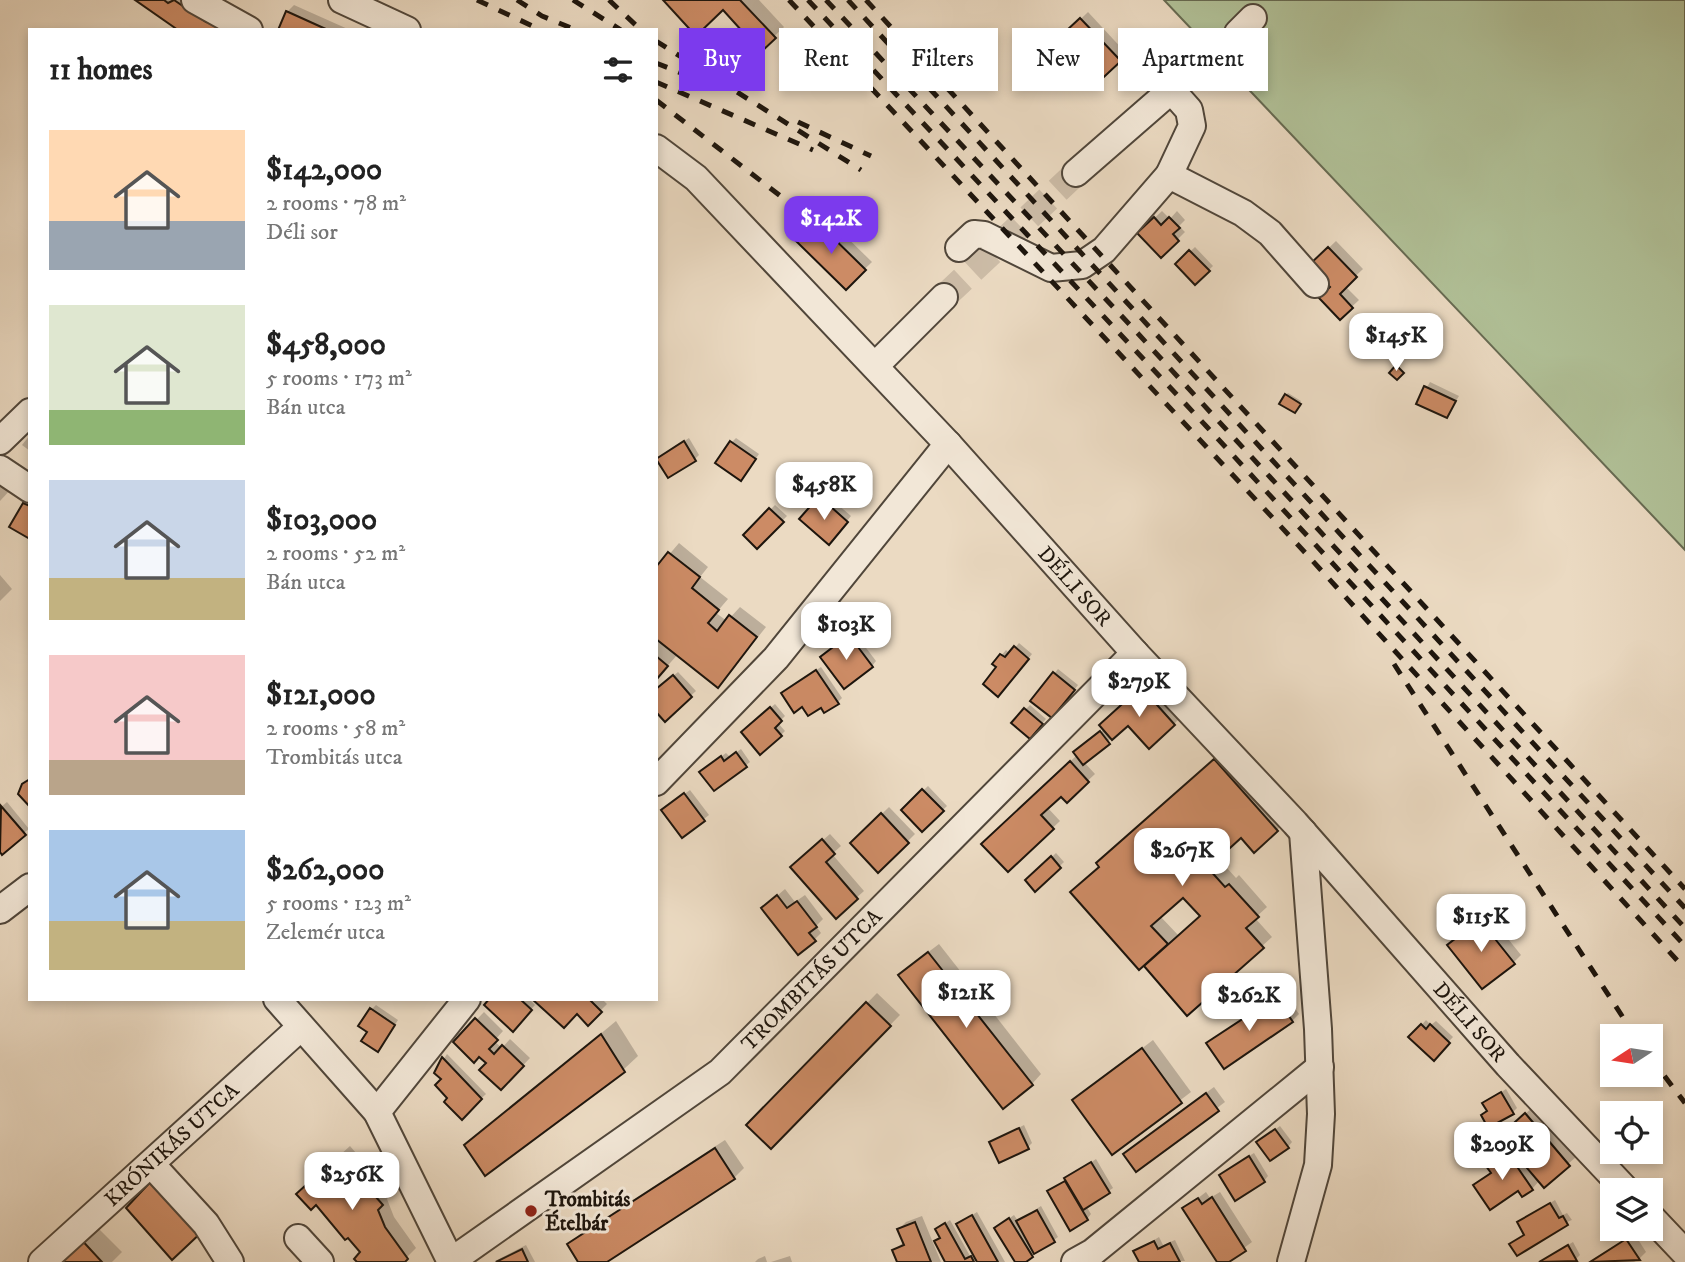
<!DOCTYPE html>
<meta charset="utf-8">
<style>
:root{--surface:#fff;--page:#f2f2f2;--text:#222;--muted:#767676;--accent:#7c3aed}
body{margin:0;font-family:"IM FELL DW Pica",serif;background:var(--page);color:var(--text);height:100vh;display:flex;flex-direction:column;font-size:26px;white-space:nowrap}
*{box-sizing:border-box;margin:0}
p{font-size:23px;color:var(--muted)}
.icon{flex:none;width:38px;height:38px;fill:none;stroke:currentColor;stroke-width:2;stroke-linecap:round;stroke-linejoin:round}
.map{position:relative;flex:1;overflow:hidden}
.side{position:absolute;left:28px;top:28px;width:630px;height:973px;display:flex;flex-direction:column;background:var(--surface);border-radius:0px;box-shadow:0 4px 10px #0003}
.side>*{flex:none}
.banner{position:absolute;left:679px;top:28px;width:665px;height:63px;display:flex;gap:14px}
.needle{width:46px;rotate:258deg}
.controls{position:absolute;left:1600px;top:1024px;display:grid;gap:14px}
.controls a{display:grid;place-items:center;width:63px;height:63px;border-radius:0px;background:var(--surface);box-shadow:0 4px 10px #0003;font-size:35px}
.price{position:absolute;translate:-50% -60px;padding:0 16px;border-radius:14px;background:#fff;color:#222;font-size:23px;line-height:46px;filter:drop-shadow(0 2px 4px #0008)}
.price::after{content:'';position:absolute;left:50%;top:42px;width:21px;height:16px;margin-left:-10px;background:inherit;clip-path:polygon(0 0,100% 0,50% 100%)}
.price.on{background:var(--accent);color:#fff}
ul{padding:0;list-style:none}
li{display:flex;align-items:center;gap:21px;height:175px;padding:0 21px}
li span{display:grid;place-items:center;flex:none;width:196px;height:140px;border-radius:0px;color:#555}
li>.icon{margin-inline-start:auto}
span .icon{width:84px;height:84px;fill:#fffc;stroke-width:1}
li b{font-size:30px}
h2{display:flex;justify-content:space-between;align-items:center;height:84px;padding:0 21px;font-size:30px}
.chip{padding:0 24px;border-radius:0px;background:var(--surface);box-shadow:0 4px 10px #0003;font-size:24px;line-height:63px}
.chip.on{background:var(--accent);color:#fff}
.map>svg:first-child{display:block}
.grass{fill:#b1c198;stroke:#676b52;stroke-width:2}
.shadow{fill:#0003;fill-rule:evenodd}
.building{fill:#cc8b65;stroke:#1d150d;stroke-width:2}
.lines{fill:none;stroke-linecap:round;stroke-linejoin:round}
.minor-tunnel{stroke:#ccbca7;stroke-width:26;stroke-dasharray:26 13;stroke-linecap:butt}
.minor-casing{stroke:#50463a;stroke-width:30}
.minor{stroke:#f2e7d7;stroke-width:26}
.rail{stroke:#1d150d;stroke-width:5;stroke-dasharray:12 12;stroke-linecap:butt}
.poi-dot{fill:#8f2418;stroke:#f2e7d7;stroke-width:2.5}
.labels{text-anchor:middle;stroke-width:6;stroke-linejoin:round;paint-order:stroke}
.street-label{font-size:21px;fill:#1d150d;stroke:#f2e7d7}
.poi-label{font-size:21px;font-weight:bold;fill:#1d150d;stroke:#f2e7d7;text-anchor:start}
</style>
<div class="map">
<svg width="1685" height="1262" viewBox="0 0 1685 1262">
<rect width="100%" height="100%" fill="#ebdac2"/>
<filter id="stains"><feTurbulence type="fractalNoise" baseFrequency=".00286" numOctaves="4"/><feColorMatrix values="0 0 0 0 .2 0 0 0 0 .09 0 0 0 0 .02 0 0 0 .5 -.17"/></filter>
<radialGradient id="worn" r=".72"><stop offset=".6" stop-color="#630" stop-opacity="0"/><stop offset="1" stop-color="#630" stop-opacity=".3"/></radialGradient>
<path class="grass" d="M1164 0H1685V550L1199 37Z"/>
<g class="shadow">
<path d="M138 0H197L251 30H181Z"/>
<path d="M665 0H759L784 27 761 49 723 8Z"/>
<path d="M294 5 350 30H280L287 12Z"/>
<path d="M1088 12 1126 53 1092 86 1054 45Z"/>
<path d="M1162 211 1170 219 1177 211 1185 220 1179 226 1185 232 1161 256 1139 233Z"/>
<path d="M824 215 872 262 846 287 799 241Z"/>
<path d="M1336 241 1363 269 1345 286 1359 300 1340 318 1332 287 1311 265Z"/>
<path d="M1195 247 1213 266 1195 283 1177 264Z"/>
<path d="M1430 382 1459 396 1447 416 1418 403Z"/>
<path d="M1288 393 1301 401 1296 409 1286 395Z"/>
<path d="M30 435V451L22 445Z"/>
<path d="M689 438 699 455 695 459 663 455Z"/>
<path d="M736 438 759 454 745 474 732 442Z"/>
<path d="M0 476 12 488 0 501Z"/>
<path d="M819 498 830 508 836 503 851 516 833 538 801 519Z"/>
<path d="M775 505 787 516 757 547 745 535Z"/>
<path d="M679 543 708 567 700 577 728 599 716 613 727 621 740 607 766 627 727 676 678 654 656 679V570Z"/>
<path d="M0 575 12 589 0 601Z"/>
<path d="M854 632 876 661 872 666 827 653Z"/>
<path d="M1019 643 1032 654 1003 690 998 667 994 664 1006 650 1010 654Z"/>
<path d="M821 667 842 698 838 702 821 705 788 689Z"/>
<path d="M1058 669 1078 685 1057 712 1054 674Z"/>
<path d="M678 672 696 691 665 719 656 691Z"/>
<path d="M1149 682 1181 717 1174 724 1129 723 1084 762 1095 774 1067 800 1061 794 1047 807 1060 821 1008 870 984 844 1077 755 1079 748 1105 729 1108 718Z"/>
<path d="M775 704 785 716 778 723 785 731 781 735 748 727Z"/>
<path d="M1030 705 1046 719 1035 732 1025 710Z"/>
<path d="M741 749 750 762 745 766 706 768 726 753 730 757Z"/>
<path d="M1224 750 1286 821 1277 830 1241 836 1217 857 1236 878 1239 875 1267 907 1255 918 1272 937 1187 1014 1143 964 1101 866 1108 853ZM1184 895 1202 916 1179 936 1160 916Z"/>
<path d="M928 786 947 806 922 830 903 810Z"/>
<path d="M690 790 709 815 682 836 668 806Z"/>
<path d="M7 802 29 829 0 850V808Z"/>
<path d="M889 807 915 834 879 870 852 843Z"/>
<path d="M830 834 841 846 832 854 864 891 836 916 800 860Z"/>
<path d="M1056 853 1064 862 1036 889 1027 881Z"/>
<path d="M785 889 795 902 805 895 823 919 816 926 821 933 814 940 771 901Z"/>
<path d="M1488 914 1521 955 1514 962 1457 938Z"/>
<path d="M939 944 1041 1074 1032 1084 910 966Z"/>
<path d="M1283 991 1299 1014 1292 1021 1209 1043Z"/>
<path d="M877 993 900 1015 771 1147 749 1125Z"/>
<path d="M491 999H529L535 1005 513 1029Z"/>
<path d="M535 999H602L607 1004 588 1023 577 1012Z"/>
<path d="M376 1005 398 1020 382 1045 369 1031 371 1010Z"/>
<path d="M484 1012 503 1031 494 1041 502 1048 510 1039 530 1058 501 1088 488 1063 455 1042Z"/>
<path d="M1426 1020 1431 1025 1436 1021 1453 1037 1433 1058 1411 1037Z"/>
<path d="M616 1021 638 1056 623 1070 467 1145Z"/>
<path d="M1153 1040 1191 1092 1112 1152 1074 1100Z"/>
<path d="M447 1054 486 1094 462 1117 443 1079 436 1072Z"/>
<path d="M1214 1087 1225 1102 1136 1170 1132 1147Z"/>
<path d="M1506 1089 1517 1108 1513 1112 1487 1111 1485 1103Z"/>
<path d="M1533 1107 1576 1157 1544 1185 1540 1180 1532 1189 1476 1185 1492 1172 1489 1166 1496 1159 1515 1146 1519 1152 1523 1148 1514 1124Z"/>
<path d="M1024 1125 1032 1143 1028 1147 991 1143Z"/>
<path d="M1280 1126 1292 1142 1288 1147 1263 1138Z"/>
<path d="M725 1140 744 1168 734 1178 604 1262H580L569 1245 579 1235Z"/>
<path d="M350 1146 391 1194 387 1199 394 1217 416 1248 402 1262H359L363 1252 308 1184Z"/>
<path d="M1254 1153 1268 1176 1264 1181 1225 1171Z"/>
<path d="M1096 1159 1113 1188 1086 1206 1091 1214 1087 1219 1049 1192Z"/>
<path d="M1206 1192 1210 1198 1220 1192 1252 1242 1225 1262H1219L1185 1208Z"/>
<path d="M1555 1200 1563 1215 1567 1213 1572 1220 1512 1244 1526 1234 1519 1223Z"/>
<path d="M1041 1206 1058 1237 1023 1262H1017L996 1228 1014 1215 1018 1221Z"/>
<path d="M977 1212 1005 1262H947L936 1242 941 1236 937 1229 950 1220 970 1256 974 1254 958 1224Z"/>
<path d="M922 1216 941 1262H898L894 1250 904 1242 899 1229 906 1222Z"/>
<path d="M93 1223 122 1252 112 1262H53Z"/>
<path d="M1634 1233 1646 1252 1639 1259 1634 1262H1589Z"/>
<path d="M1159 1237 1163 1245 1175 1240 1185 1261 1141 1262 1135 1252Z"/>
<path d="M1573 1242 1580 1255 1576 1259 1539 1262Z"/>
<path d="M526 1245 535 1262H495V1261Z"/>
<path d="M765 1256 767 1262H755L758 1259Z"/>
<path d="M790 1256 792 1262H771Z"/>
</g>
<g class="building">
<path d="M135 0H164L168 3 174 0 206 22 209 18 227 30H178Z"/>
<path d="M663 0H740L776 38 761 52 723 10 696 36Z"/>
<path d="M286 11 328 30H278Z"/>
<path d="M1080 18 1121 61 1092 88 1051 45Z"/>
<path d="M1154 217 1161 225 1169 217 1180 228 1173 234 1179 241 1161 258 1137 233Z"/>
<path d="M816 221 866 270 846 290 796 241Z"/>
<path d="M1328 247 1357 277 1340 294 1353 308 1340 320 1319 298 1330 287 1309 265Z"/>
<path d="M1189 250 1210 271 1195 285 1175 264Z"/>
<path d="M1396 365 1404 373 1397 380 1389 373Z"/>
<path d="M1424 386 1456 401 1447 418 1416 404Z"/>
<path d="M1285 394 1301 404 1295 413 1279 404Z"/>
<path d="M684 441 696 461 668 478 656 459Z"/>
<path d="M730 441 756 459 741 481 715 463Z"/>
<path d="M814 502 825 512 830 506 848 522 829 545 799 519Z"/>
<path d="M23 503 30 506V539L9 527Z"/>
<path d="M769 508 784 522 757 549 743 535Z"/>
<path d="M668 552 700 577 692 588 719 610 708 623 717 631 729 615 757 637 718 688 656 639V567Z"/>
<path d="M849 635 873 667 844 689 820 657Z"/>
<path d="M1014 646 1029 659 998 697 983 684 996 667 992 664 1000 654 1005 657Z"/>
<path d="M656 656 668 666 656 680Z"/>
<path d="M816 670 839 704 824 713 821 708 808 716 802 707 794 713 781 693Z"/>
<path d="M1053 672 1075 690 1052 718 1030 701Z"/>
<path d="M673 675 692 697 665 722 656 712V689Z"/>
<path d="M1141 687 1175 725 1149 749 1128 726 1112 740 1099 725Z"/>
<path d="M770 707 782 721 775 728 782 736 760 755 741 732Z"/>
<path d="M1024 708 1043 724 1030 739 1011 723Z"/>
<path d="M1100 731 1110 744 1083 765 1073 752Z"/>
<path d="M736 752 747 767 714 791 699 772 721 756 724 761Z"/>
<path d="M1214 759 1278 831 1254 853 1241 838 1208 868 1225 887 1229 884 1259 917 1246 928 1264 948 1187 1016 1144 966 1200 916 1183 898 1151 926 1168 944 1139 970 1070 892 1099 867 1096 863Z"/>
<path d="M1070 761 1089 782 1067 803 1061 797 1041 815 1054 829 1008 872 981 844Z"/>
<path d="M30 779V807L18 794 22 784Z"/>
<path d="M922 789 944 811 922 832 901 810Z"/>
<path d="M684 793 705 821 682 838 661 810Z"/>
<path d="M1 806 26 835 2 855 0 852Z"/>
<path d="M881 813 909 843 878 873 850 843Z"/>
<path d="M822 839 835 854 826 862 858 899 836 919 790 867Z"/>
<path d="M1051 856 1061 868 1035 892 1025 880Z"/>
<path d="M777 895 787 908 797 901 817 927 809 933 816 941 798 955 761 908Z"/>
<path d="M1480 920 1515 964 1482 989 1447 945Z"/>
<path d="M928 952 1033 1085 1003 1109 898 975Z"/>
<path d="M1276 997 1293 1022 1224 1069 1206 1043Z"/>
<path d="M489 999H520L532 1010 513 1032 484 1005Z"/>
<path d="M532 999H589L602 1012 588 1026 577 1014 564 1028Z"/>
<path d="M866 1002 891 1026 771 1149 746 1125Z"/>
<path d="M370 1008 395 1025 378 1052 361 1041 367 1032 358 1026Z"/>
<path d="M475 1018 498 1040 489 1049 494 1054 502 1045 524 1066 501 1090 479 1070 486 1063 479 1057 474 1063 453 1042Z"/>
<path d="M1421 1024 1426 1029 1430 1024 1450 1043 1434 1061 1408 1037Z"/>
<path d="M601 1034 625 1072 485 1176 464 1145Z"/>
<path d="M1142 1048 1182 1103 1112 1155 1072 1100Z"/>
<path d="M442 1057 482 1099 462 1120 444 1102 447 1098 435 1085 441 1079 434 1073Z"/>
<path d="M1501 1092 1514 1114 1488 1128 1481 1115 1487 1111 1482 1103Z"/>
<path d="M1206 1093 1219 1111 1136 1172 1123 1154Z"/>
<path d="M1525 1113 1570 1166 1544 1188 1515 1154 1521 1149 1505 1131Z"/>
<path d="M1019 1128 1029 1149 999 1163 989 1142Z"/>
<path d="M1275 1129 1289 1148 1270 1161 1256 1142Z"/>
<path d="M715 1148 735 1179 607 1262H578L567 1244Z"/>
<path d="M1507 1152 1533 1190 1522 1197 1518 1191 1490 1210 1473 1185 1491 1173 1486 1166Z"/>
<path d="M339 1155 383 1205 378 1210 385 1227 408 1259 405 1262H357L354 1259 360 1252 348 1238 345 1240 316 1205 311 1210 296 1194Z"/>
<path d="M1249 1156 1265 1182 1235 1201 1219 1175Z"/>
<path d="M1091 1162 1110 1193 1083 1210 1064 1178Z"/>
<path d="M154 1178 205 1229 172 1260 126 1208Z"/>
<path d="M1065 1181 1088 1220 1070 1231 1047 1191Z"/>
<path d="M1212 1197 1246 1251 1229 1262H1217L1182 1208 1198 1198 1202 1204Z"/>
<path d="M1550 1203 1559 1218 1563 1216 1568 1225 1517 1256 1509 1244 1524 1235 1517 1222Z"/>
<path d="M1037 1210 1055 1242 1034 1254 1016 1221Z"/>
<path d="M972 1215 998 1262H977L956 1224Z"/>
<path d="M1009 1218 1033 1257 1026 1262H1015L994 1228Z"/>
<path d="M915 1222 931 1262H897L892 1250 904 1245 897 1229Z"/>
<path d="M945 1223 965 1259 971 1256 974 1262H945L934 1241 940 1238 935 1229Z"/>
<path d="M78 1236 102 1262H51Z"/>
<path d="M1626 1239 1640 1260 1590 1262Z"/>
<path d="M1154 1241 1158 1249 1170 1243 1180 1262H1139L1133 1251Z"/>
<path d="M1568 1245 1577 1261 1539 1262Z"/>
<path d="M522 1249 528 1262H496Z"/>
</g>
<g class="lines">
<g class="minor-tunnel">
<path d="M1161 99 1238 33"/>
<path d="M944 297 1076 173"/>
</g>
<g class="minor-casing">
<g id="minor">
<path d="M195 0 249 30"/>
<path d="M342 0 407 30"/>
<path d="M1238 33 1253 18"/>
<path id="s1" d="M656 148 696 178 948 444 1135 653 1295 823 1508 1065 1626 1190"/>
<path d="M1076 173 1161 99"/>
<path d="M1169 175 1243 213 1270 233 1315 284"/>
<path d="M959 248 974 234 984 235 1051 268 1082 265 1104 250 1169 175 1192 126 1189 110 1141 56"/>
<path d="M875 366 944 297"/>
<path d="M0 441 30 412"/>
<path d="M0 469 30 489"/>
<path d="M656 782 776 658 948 444"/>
<path d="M0 910 30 887"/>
<path d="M277 999 377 1112 451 1262"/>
<path d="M377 1112 467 999"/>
<path d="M151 1164 206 1224 230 1262"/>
<path d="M1650 1216 1685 1253"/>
<path d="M298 1238 320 1262"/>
<path id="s2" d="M42 1262 301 1027"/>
<path id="s3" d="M450 1262 720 1072 1135 653"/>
<path d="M1075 1262 1093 1252 1320 1067"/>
<path d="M1291 1262 1318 1165 1321 1114 1318 1029 1303 832"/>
</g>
</g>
<use href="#minor" class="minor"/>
<g class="rail">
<path d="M477 0 541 30"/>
<path d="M517 0 542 16 576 30"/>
<path d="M573 0 621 30"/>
<path d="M609 0 641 30"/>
<path d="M789 0 1299 546 1685 969"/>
<path d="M808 0 1207 427 1685 946"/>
<path d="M826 0 1131 326 1685 928"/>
<path d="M848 0 1685 908"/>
<path d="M866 0 1685 889"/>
<path d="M656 41 861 170"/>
<path d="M656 63 714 86"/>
<path d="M656 82 813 150"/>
<path d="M656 100 809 218"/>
<path d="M798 122 871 156"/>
<path d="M1394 664 1635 1036"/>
<path d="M1650 1057 1685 1103"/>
</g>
</g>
<circle class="poi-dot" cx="531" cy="1211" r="7"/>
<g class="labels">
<g class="street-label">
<text dy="7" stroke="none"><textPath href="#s1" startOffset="607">DÉLI SOR</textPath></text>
<text dy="7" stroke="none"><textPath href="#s3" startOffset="460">TROMBITÁS UTCA</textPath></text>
<text dy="7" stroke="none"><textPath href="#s1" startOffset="1195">DÉLI SOR</textPath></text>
<text dy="7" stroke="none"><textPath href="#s2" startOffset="175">KRÓNIKÁS UTCA</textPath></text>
</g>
<g class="poi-label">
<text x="545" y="1206">Trombitás<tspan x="545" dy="24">Ételbár</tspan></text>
</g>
</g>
<rect width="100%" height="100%" filter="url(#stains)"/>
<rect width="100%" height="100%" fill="url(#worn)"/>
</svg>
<div class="controls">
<a><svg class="needle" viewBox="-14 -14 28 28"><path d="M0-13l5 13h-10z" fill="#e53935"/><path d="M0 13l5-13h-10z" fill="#767676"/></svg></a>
<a><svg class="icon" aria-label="locate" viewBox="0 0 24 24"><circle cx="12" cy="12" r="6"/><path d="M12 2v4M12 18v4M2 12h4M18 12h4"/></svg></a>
<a><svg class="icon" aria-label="layers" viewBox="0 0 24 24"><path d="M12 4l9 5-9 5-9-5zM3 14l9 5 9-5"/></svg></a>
</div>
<b class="price on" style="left:831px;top:256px">$142K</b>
<b class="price" style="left:1396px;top:373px">$145K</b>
<b class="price" style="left:824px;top:522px">$458K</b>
<b class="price" style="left:846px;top:662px">$103K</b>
<b class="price" style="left:1139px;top:719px">$279K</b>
<b class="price" style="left:1182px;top:888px">$267K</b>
<b class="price" style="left:1481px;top:954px">$115K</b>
<b class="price" style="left:966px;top:1030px">$121K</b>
<b class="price" style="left:1249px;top:1033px">$262K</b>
<b class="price" style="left:1502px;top:1182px">$209K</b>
<b class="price" style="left:352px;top:1212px">$256K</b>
<div class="banner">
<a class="chip on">Buy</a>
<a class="chip">Rent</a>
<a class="chip">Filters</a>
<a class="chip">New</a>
<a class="chip">Apartment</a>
</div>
<section class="side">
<h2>11 homes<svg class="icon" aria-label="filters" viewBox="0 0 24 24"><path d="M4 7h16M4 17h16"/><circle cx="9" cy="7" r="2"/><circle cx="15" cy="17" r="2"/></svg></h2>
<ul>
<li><span style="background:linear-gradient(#ffd9b3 65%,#9aa5b1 0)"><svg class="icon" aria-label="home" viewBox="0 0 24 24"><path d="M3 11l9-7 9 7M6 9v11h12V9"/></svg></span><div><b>$142,000</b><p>2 rooms · 78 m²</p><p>Déli sor</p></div></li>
<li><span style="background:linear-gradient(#dfe7d0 75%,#8fb573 0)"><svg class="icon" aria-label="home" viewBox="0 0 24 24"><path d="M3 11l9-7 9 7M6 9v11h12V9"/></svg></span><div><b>$458,000</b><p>5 rooms · 173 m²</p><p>Bán utca</p></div></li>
<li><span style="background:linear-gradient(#c9d6e8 70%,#c2b280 0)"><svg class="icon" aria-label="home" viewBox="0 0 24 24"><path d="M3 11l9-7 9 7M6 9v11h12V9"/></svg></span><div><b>$103,000</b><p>2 rooms · 52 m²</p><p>Bán utca</p></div></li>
<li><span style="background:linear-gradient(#f6c9c9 75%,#b9a48a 0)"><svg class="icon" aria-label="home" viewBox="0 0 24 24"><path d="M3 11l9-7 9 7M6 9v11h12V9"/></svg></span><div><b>$121,000</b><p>2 rooms · 58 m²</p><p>Trombitás utca</p></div></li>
<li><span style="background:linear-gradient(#a9c7e8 65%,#c2b280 0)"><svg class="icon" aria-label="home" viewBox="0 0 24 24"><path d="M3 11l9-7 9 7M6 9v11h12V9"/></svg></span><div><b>$262,000</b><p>5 rooms · 123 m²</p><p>Zelemér utca</p></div></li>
</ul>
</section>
</div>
